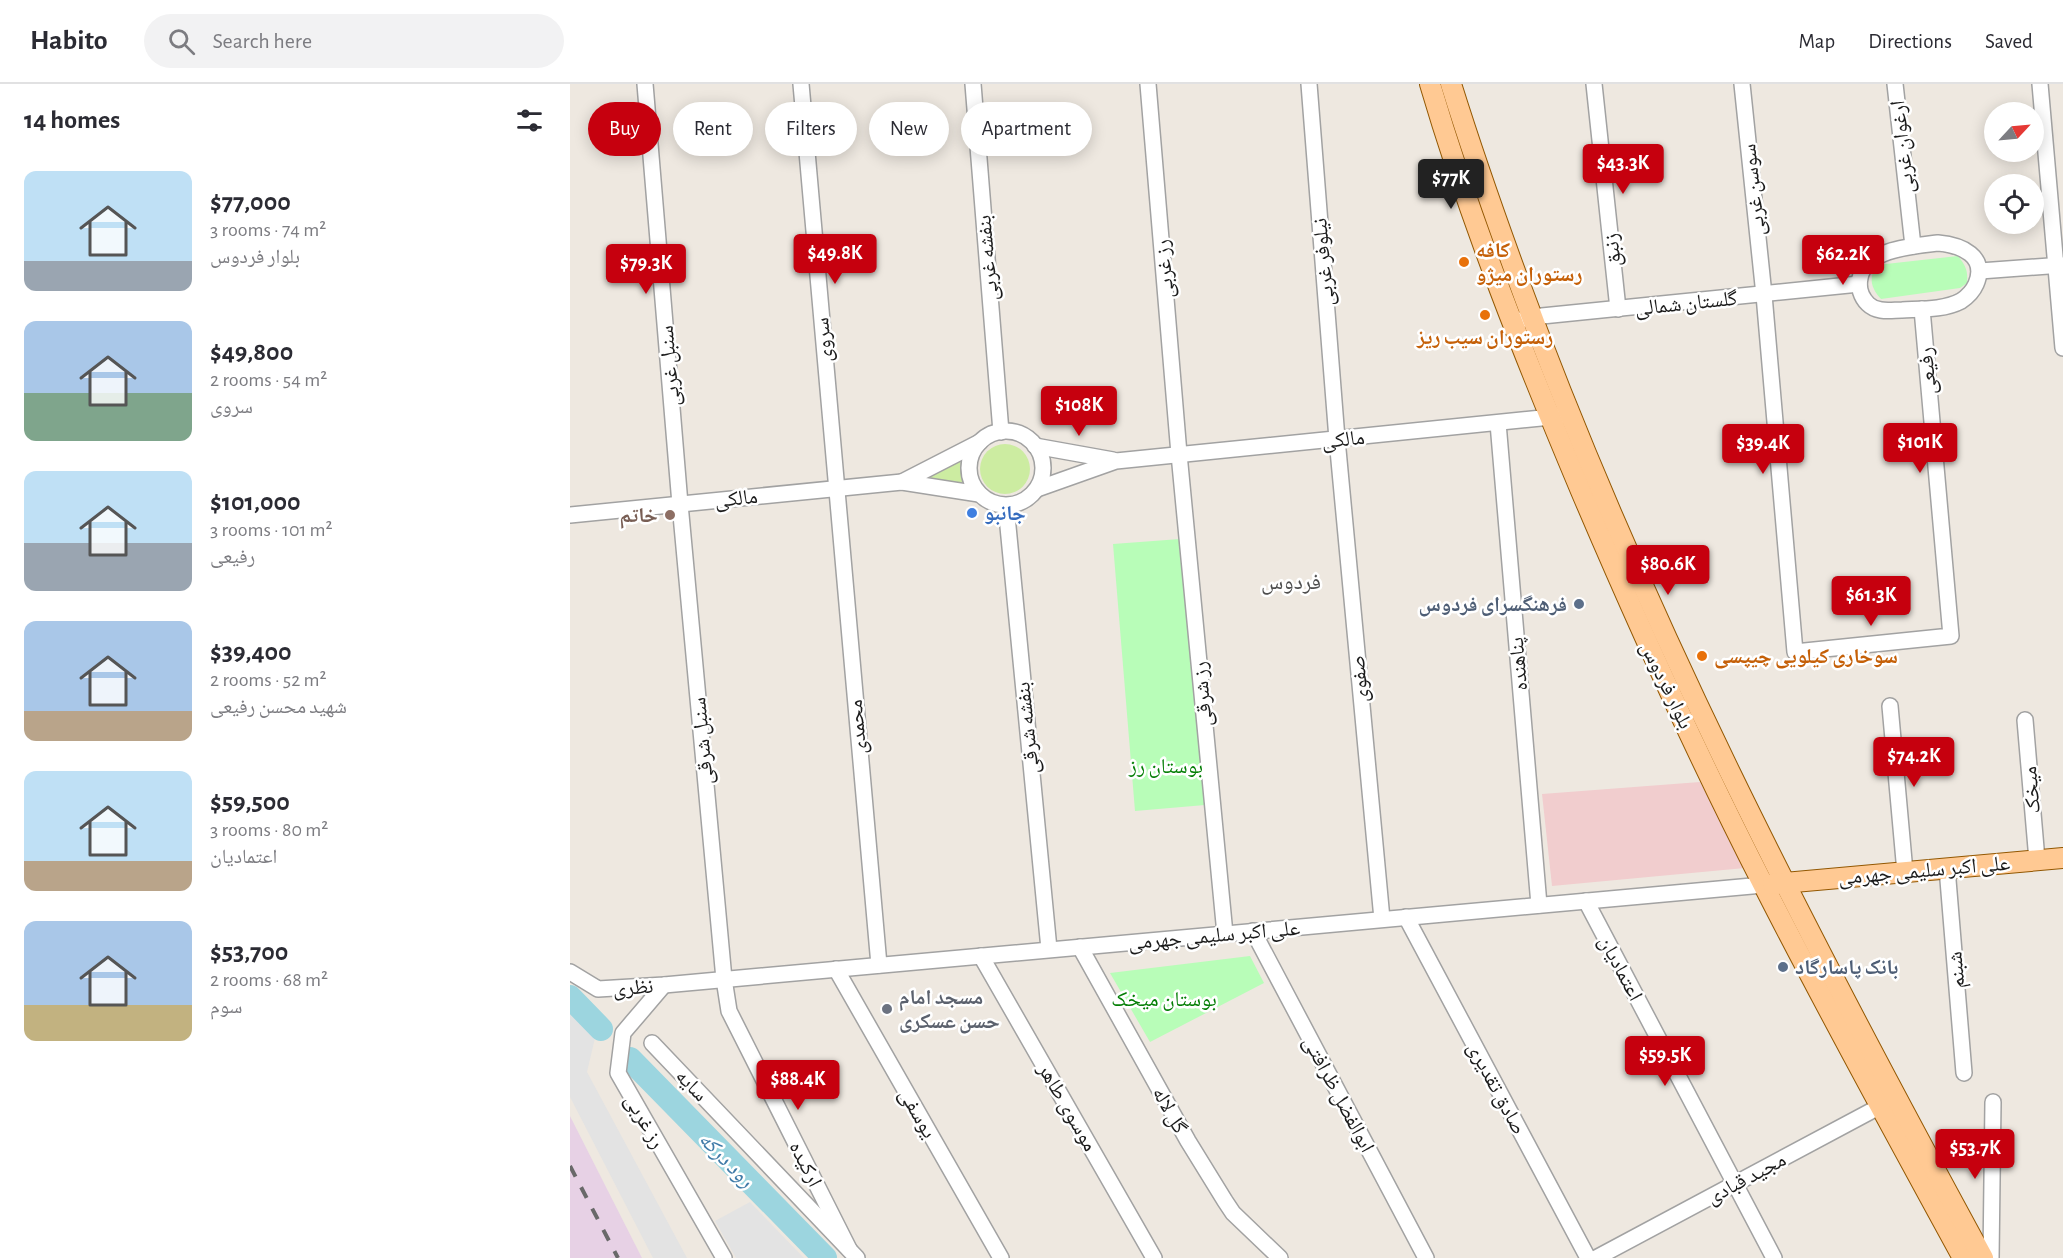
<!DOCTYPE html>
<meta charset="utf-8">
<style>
:root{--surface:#fff;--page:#f2f2f3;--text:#2b2b33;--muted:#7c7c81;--line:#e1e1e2;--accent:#c6000e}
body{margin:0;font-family:"Alegreya Sans","Noto Naskh Arabic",sans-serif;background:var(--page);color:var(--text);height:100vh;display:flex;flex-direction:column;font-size:22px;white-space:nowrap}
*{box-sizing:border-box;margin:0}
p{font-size:20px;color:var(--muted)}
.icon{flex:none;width:33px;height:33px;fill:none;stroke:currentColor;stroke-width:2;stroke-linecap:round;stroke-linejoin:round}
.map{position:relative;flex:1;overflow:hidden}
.details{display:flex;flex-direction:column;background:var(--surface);width:570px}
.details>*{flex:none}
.banner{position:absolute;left:18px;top:18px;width:570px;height:54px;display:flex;gap:12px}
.needle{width:39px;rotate:64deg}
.fabs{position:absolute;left:1414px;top:18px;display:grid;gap:12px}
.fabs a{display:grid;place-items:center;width:60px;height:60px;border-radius:50%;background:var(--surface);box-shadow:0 3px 15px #0003;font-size:30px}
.price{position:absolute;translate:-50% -51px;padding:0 14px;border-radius:6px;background:var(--accent);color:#fff;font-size:20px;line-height:39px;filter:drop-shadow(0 2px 3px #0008)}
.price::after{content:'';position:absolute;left:50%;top:36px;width:18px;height:14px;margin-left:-9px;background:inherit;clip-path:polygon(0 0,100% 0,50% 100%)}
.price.on{background:#222;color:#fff}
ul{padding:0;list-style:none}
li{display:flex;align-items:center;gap:18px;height:150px;padding:0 24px}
li span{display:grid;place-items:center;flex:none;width:168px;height:120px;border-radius:12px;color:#555}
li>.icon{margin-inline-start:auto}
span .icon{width:72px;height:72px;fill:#fffc;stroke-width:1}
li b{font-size:26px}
h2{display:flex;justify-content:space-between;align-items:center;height:72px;padding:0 24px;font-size:26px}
.chip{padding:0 21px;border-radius:27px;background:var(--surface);box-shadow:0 3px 15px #0003;font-size:21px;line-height:54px}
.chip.on{background:var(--accent);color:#fff}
header{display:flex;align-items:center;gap:36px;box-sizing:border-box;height:84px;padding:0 30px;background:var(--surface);border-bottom:2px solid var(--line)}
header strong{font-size:28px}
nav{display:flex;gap:33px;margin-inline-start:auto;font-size:21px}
.search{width:420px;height:54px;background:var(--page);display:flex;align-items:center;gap:15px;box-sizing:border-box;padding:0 21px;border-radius:33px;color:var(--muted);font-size:22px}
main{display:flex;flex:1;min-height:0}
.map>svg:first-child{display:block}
.commercial{fill:#f1cdce}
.industrial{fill:#e7d1e5}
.grass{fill:#cceca1}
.park{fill:#b8fdb8}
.parking{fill:#e3e3e3}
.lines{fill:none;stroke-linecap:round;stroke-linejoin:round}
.river{stroke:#9cd5df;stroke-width:24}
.minor-casing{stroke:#a2a2a2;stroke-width:18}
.major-casing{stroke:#925700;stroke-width:22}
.minor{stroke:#fff;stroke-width:15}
.major{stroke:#ffc993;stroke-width:20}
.rail{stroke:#696969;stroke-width:4;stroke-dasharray:12 12;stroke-linecap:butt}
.food-dot{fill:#e8710a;stroke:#fff;stroke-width:2}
.shop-dot{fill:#3f7fe0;stroke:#fff;stroke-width:2}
.education-dot{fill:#8d6e63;stroke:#fff;stroke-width:2}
.service-dot{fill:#5c6f8a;stroke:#fff;stroke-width:2}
.worship-dot{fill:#6b7280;stroke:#fff;stroke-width:2}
.labels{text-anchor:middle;stroke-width:5;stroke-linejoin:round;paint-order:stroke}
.street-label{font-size:21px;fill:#1b1b1b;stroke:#fff}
.food-label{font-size:21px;font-weight:bold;fill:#c56008;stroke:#fff;text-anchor:start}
.shop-label{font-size:21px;font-weight:bold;fill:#366cbe;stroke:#fff;text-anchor:start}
.education-label{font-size:21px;font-weight:bold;fill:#785e54;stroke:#fff;text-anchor:end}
.service-label{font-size:21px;font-weight:bold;fill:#4e5e75;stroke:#fff;text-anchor:end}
.park-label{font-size:21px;fill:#047e05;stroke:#fff}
.worship-label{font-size:21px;font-weight:bold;fill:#5b616d;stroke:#fff;text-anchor:start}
.neighbourhood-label{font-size:22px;fill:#4e4e4e;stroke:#fff}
.water-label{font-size:22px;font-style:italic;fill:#407ba8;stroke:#fff}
</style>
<header>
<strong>Habito</strong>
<div class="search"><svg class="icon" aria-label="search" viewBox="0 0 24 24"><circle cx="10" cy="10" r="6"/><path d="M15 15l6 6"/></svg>Search here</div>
<nav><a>Map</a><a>Directions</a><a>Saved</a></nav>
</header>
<main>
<section class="details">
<h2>14 homes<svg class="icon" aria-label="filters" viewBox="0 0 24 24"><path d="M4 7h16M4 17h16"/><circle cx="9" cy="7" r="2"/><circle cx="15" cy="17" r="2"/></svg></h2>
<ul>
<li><span style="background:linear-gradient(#bfe0f5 75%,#9aa5b1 0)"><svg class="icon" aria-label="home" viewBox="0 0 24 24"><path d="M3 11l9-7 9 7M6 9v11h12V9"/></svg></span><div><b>$77,000</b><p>3 rooms · 74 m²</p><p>بلوار فردوس</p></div></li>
<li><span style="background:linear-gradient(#a9c7e8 60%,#7fa58c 0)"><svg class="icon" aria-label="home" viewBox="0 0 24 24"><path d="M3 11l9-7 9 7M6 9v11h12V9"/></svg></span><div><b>$49,800</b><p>2 rooms · 54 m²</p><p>سروی</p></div></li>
<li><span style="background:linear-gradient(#bfe0f5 60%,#9aa5b1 0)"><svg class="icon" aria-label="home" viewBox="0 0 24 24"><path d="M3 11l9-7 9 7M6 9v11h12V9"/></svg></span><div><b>$101,000</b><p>3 rooms · 101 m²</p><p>رفیعی</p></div></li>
<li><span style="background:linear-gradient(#a9c7e8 75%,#b9a48a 0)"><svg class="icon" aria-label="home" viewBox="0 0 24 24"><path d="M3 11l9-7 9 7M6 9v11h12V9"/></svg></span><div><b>$39,400</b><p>2 rooms · 52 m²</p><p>شهید محسن رفیعی</p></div></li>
<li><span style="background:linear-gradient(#bfe0f5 75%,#b9a48a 0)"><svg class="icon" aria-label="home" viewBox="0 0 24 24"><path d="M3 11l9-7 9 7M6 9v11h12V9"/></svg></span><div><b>$59,500</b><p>3 rooms · 80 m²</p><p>اعتمادیان</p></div></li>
<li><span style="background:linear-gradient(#a9c7e8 70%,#c2b280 0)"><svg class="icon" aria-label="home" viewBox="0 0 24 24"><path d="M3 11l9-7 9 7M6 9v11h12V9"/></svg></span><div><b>$53,700</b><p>2 rooms · 68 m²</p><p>سوم</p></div></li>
</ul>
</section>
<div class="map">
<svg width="1493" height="1174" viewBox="0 0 1493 1174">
<rect width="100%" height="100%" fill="#eee8e0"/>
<path class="commercial" d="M1130 698 1175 784 982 802 972 710Z"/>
<path class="industrial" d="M0 1032 72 1174H0Z"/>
<g class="grass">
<circle cx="435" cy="385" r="25"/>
<path d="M390 376 393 401 348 394Z"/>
</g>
<g class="park">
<path d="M1388 172C1396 182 1398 187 1397 199L1390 204 1311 215C1301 204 1298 194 1307 181Z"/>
<path d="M610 455 635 721 565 727 543 460Z"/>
<path d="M680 872 694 899 580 958 540 889Z"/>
</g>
<g class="parking">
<path d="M0 926 25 954 17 988 117 1174H83L0 1013Z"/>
<path d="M180 1118 234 1174H166L145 1137Z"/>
</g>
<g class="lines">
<g class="river">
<path d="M0 913 31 945"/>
<path d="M60 975 255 1174"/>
</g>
<g class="minor-casing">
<g id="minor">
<path d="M75 0 110 420 154 895 159 927 279 1165"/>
<path d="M231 0 309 881"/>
<path d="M403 0 431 348"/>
<path d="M578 0 609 370 655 850"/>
<path d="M739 0 767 355 812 835"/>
<path d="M1024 0 1048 225"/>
<path d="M1172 0 1194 211 1225 568 1381 552 1352 225"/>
<path d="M1325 0 1343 162"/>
<path d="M1470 0 1493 264"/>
<path d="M1368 159C1391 161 1418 172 1406 200 1403 207 1397 213 1391 217 1374 226 1351 225 1332 226 1321 226 1307 229 1298 220 1291 213 1288 203 1290 194 1295 165 1344 162 1368 159Z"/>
<path d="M1410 187 1493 181"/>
<path d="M943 238 962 233 1289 200"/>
<path d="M928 339 969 821"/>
<circle cx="436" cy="384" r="37"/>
<path d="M465 362 543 376"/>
<path d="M332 398 410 358"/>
<path d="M467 405 546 377 991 332"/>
<path d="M436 422 479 865"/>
<path d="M0 431 332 398 409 410"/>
<path d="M1320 622 1335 788"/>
<path d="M1455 636 1467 776"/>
<path d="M1377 784 1394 989"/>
<path d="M1016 817 1204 1174"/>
<path d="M836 833 1018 1174"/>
<path d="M683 847 856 1174"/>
<path d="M510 863 618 1057 655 1117 663 1129 710 1174"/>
<path d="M411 872 584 1174"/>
<path d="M266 885 431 1174"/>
<path d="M0 888 28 905 94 901 1193 801"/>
<path d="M94 901 53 949 48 989 154 1174"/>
<path d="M82 959 287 1174"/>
<path d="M1026 1174 1320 1017"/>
<path d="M1421 1174 1423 1018"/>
</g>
</g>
<g class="major-casing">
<g id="major">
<path d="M860 0C901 139 955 274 1011 407 1068 541 1128 673 1194 802 1258 928 1326 1051 1393 1174"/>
<path d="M881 0C901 64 923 127 946 190 1071 532 1239 855 1413 1174"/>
<path d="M1203 800 1493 774"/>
</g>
</g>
<use href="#minor" class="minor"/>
<use href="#major" class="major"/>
<path class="rail" d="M0 1082 48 1174"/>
</g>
<g class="food-dot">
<circle cx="894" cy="178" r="6"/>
<circle cx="915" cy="231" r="6"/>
<circle cx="1132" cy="572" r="6"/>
</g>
<circle class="shop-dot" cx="402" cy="429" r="6"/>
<circle class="education-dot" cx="100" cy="431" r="6"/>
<g class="service-dot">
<circle cx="1009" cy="520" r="6"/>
<circle cx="1213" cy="883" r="6"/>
</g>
<circle class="worship-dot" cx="317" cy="925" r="6"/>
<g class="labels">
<g class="street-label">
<text transform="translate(1332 63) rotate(-96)" y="7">ارغوان غربی</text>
<text transform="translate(1183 106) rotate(-96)" y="7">سوسن غربی</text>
<text transform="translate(1042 166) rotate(-96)" y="7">زنبق</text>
<text transform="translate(417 174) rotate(-95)" y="7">بنفشه غربی</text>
<text transform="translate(753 178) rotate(-95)" y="7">نیلوفر غربی</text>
<text transform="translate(594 185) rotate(-95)" y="7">رز غربی</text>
<text transform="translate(1116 219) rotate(-6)" y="7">گلستان شمالی</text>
<text transform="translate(253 256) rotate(-95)" y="7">سروی</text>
<text transform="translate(99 282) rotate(-95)" y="7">سنبل غربی</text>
<text transform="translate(1357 287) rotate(-95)" y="7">رفیعی</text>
<text transform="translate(773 355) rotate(-6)" y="7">مالکی</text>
<text transform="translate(166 414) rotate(-6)" y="7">مالکی</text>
<text transform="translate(948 580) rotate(-95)" y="7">پناهنده</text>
<text transform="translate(789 595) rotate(-95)" y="7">صفوی</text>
<text transform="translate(1097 601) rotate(64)" y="7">بلوار فردوس</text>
<text transform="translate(632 610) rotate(-95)" y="7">رز شرقی</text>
<text transform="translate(287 643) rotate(-95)" y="7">محمدی</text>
<text transform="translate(457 644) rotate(-96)" y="7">بنفشه شرقی</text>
<text transform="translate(132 657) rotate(-95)" y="7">سنبل شرقی</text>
<text transform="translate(1461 706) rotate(-95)" y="7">میخک</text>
<text transform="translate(1354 786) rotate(-5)" y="7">علی اکبر سلیمی جهرمی</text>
<text transform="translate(644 851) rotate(-5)" y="7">علی اکبر سلیمی جهرمی</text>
<text transform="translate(1051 884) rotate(62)" y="7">اعتمادیان</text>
<text transform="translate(1386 886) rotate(-95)" y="7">شبنم</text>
<text transform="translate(63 903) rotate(-4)" y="7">نظری</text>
<text transform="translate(122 1001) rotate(46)" y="7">سایه</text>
<text transform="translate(927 1004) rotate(62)" y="7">صادق تقدیری</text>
<text transform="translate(769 1010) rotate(62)" y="7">ابوالفضل ظرافتی</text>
<text transform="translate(498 1023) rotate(60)" y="7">موسوی طاهر</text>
<text transform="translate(600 1026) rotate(61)" y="7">گل لاله</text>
<text transform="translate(348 1029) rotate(60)" y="7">یوسفی</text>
<text transform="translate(75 1037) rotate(60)" y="7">رز غربی</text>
<text transform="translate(236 1080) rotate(63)" y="7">ارکیده</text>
<text transform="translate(1176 1094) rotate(-28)" y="7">مجید قبادی</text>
</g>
<g class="food-label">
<text x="906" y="173">کافه<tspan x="906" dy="24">رستوران ميژو</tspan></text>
<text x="915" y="260" text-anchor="middle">رستوران سیب ریز</text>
<text x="1144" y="579">سوخاری كيلويی چيپسی</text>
</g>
<g class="shop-label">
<text x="414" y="436">جانبو</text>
</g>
<g class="education-label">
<text x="88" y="438">خاتم</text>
</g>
<g class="service-label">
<text x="997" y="527">فرهنگسرای فردوس</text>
<text x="1225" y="890" text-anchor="start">بانک پاسارگاد</text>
</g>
<g class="park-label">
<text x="596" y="689">بوستان رز</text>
<text x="594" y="922">بوستان میخک</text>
</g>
<g class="worship-label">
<text x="329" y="920">مسجد امام<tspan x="329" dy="24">حسن عسکری</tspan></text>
</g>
<g class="neighbourhood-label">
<text x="721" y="505">فردوس</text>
</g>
<g class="water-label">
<text transform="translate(157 1075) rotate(46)" y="8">رود درکه</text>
</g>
</g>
</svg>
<div class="fabs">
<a><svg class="needle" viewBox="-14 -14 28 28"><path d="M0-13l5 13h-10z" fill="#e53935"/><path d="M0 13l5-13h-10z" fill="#7c7c81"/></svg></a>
<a><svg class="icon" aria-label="locate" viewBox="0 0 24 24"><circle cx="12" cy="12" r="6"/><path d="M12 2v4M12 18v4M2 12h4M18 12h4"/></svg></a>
</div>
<b class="price" style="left:1053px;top:111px">$43.3K</b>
<b class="price on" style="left:881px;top:126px">$77K</b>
<b class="price" style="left:265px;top:201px">$49.8K</b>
<b class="price" style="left:1273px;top:202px">$62.2K</b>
<b class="price" style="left:76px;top:211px">$79.3K</b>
<b class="price" style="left:509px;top:353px">$108K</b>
<b class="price" style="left:1350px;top:390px">$101K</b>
<b class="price" style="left:1193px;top:391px">$39.4K</b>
<b class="price" style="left:1098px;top:512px">$80.6K</b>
<b class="price" style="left:1301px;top:543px">$61.3K</b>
<b class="price" style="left:1344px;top:704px">$74.2K</b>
<b class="price" style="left:1095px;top:1003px">$59.5K</b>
<b class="price" style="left:228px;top:1027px">$88.4K</b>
<b class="price" style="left:1405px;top:1096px">$53.7K</b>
<div class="banner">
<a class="chip on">Buy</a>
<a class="chip">Rent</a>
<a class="chip">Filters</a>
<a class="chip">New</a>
<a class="chip">Apartment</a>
</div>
</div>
</main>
